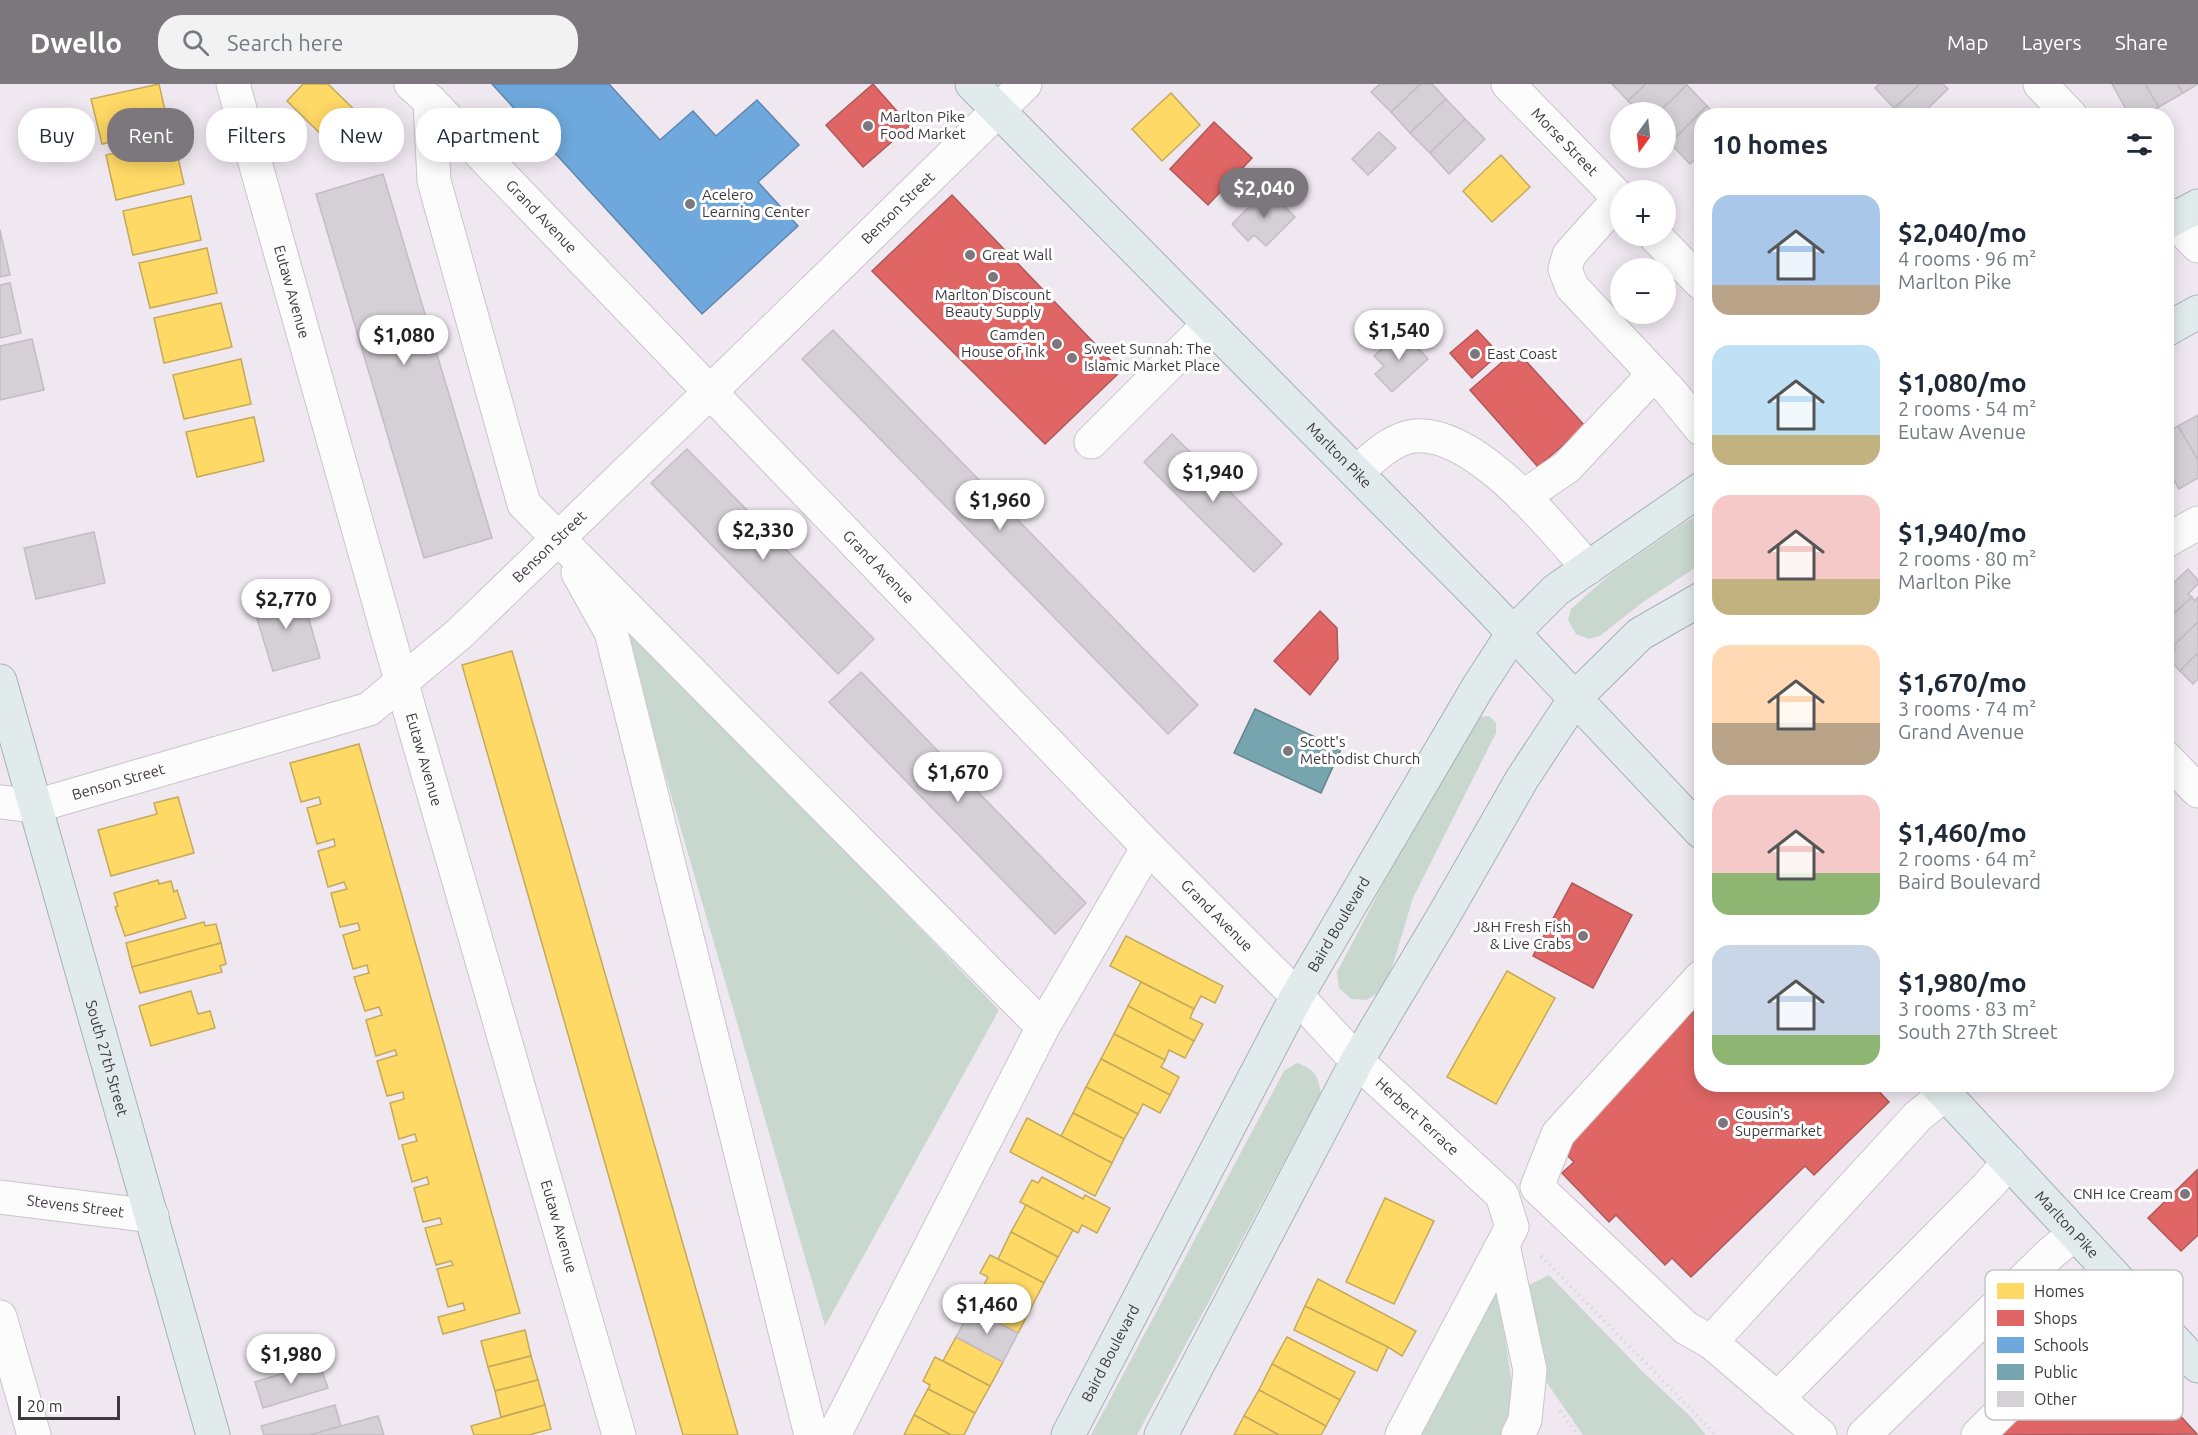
<!DOCTYPE html>
<meta charset="utf-8">
<style>
:root{--surface:#fff;--page:#f2f2f3;--text:#1f2937;--muted:#747a83;--accent:#7c767d}
body{margin:0;font-family:Ubuntu,sans-serif;background:var(--page);color:var(--text);height:100vh;display:flex;flex-direction:column;font-size:22px;white-space:nowrap}
*{box-sizing:border-box;margin:0}
p{font-size:20px;color:var(--muted)}
.icon{flex:none;width:33px;height:33px;fill:none;stroke:currentColor;stroke-width:2;stroke-linecap:round;stroke-linejoin:round}
.map{position:relative;flex:1;overflow:hidden}
.side{position:absolute;left:1694px;top:24px;width:480px;height:984px;display:flex;flex-direction:column;background:var(--surface);border-radius:24px;box-shadow:0 3px 15px #0003}
.side>*{flex:none}
.guide{position:absolute;left:18px;top:24px;width:570px;height:54px;display:flex;gap:12px}
.needle{width:39px;rotate:195deg}
.fabs{position:absolute;left:1610px;top:18px;display:grid;gap:12px}
.fabs a{display:grid;place-items:center;width:66px;height:66px;border-radius:50%;background:var(--surface);box-shadow:0 3px 15px #0003;font-size:30px}
.scale{position:absolute;left:18px;bottom:15px;width:102px;box-sizing:border-box;padding-left:6px;border:3px solid #3e383f;border-top:0;font-size:16px;line-height:21px;white-space:nowrap;color:#3e383f;-webkit-text-stroke:4px #fff;paint-order:stroke}
.price{position:absolute;translate:-50% -51px;padding:0 14px;border-radius:21px;background:#fff;color:#222;font-size:20px;line-height:39px;filter:drop-shadow(0 2px 3px #0008)}
.price::after{content:'';position:absolute;left:50%;top:36px;width:18px;height:14px;margin-left:-9px;background:inherit;clip-path:polygon(0 0,100% 0,50% 100%)}
.price.on{background:var(--accent);color:#fff}
ul{padding:0;list-style:none}
li{display:flex;align-items:center;gap:18px;height:150px;padding:0 18px}
li span{display:grid;place-items:center;flex:none;width:168px;height:120px;border-radius:18px;color:#555}
li>.icon{margin-inline-start:auto}
span .icon{width:72px;height:72px;fill:#fffc;stroke-width:1}
li b{font-size:26px}
h2{display:flex;justify-content:space-between;align-items:center;height:72px;padding:0 18px;font-size:26px}
.pill{padding:0 21px;border-radius:24px;background:var(--surface);box-shadow:0 3px 15px #0003;font-size:21px;line-height:54px}
.pill.on{background:var(--accent);color:#fff}
header{display:flex;align-items:center;gap:36px;box-sizing:border-box;height:84px;padding:0 30px;background:var(--accent);color:#fff}
header strong{font-size:28px}
nav{display:flex;gap:33px;margin-inline-start:auto;font-size:21px}
.search{width:420px;height:54px;background:var(--page);display:flex;align-items:center;gap:15px;box-sizing:border-box;padding:0 21px;border-radius:24px;color:var(--muted);font-size:22px}
.map>svg:first-child{display:block}
.green{fill:#c8d8cf}
.homes{fill:#ffd966;stroke:#c5a95a;stroke-width:1.5}
.shops{fill:#e06666;stroke:#af585a;stroke-width:1.5}
.schools{fill:#6fa8dc;stroke:#6086ad;stroke-width:1.5}
.public{fill:#76a5af;stroke:#65848d;stroke-width:1.5}
.building{fill:#d5d0d6;stroke:#c2bdc3;stroke-width:1.5}
.lines{fill:none;stroke-linecap:round;stroke-linejoin:round}
.minor-casing{stroke:#c9c4ca;stroke-width:35}
.major-casing{stroke:#a4b2b5;stroke-width:35}
.path{stroke:#dad8da;stroke-width:4;stroke-dasharray:1.5 4.5;stroke-linecap:butt}
.minor{stroke:#fdfcfd;stroke-width:33}
.major{stroke:#e1ebec;stroke-width:33}
.poi-dot{fill:#7c767d;stroke:#fff;stroke-width:2}
.labels{text-anchor:middle;stroke-width:6;stroke-linejoin:round;paint-order:stroke}
.poi-label{font-size:15px;fill:#3e383f;stroke:#fff;text-anchor:start}
.street-label{font-size:15px;fill:#3e383f;stroke:#fff}
.key{fill:#fff;stroke:#c5c3c5;stroke-width:1.5}
.key-label{font-size:16px;fill:#3e383f}
</style>
<header>
<strong>Dwello</strong>
<div class="search"><svg class="icon" aria-label="search" viewBox="0 0 24 24"><circle cx="10" cy="10" r="6"/><path d="M15 15l6 6"/></svg>Search here</div>
<nav><a>Map</a><a>Layers</a><a>Share</a></nav>
</header>
<div class="map">
<svg width="2198" height="1351" viewBox="0 0 2198 1351">
<rect width="100%" height="100%" fill="#efe8f0"/>
<g class="green">
<path d="M1701 429V480L1643 518 1600 552 1589 555 1576 550 1568 536 1571 525 1608 492 1681 441Z"/>
<path d="M620 535 999 926 825 1242Z"/>
<path d="M1489 632 1496 639V649L1413 814 1391 887 1378 909 1367 916 1351 915 1339 904 1337 888 1454 665 1478 633Z"/>
<path d="M1297 979C1315 986 1317 990 1321 1009L1137 1351H1091L1284 987Z"/>
<path d="M1549 1191 1645 1290 1690 1332 1706 1351H1583L1538 1286 1519 1206Z"/>
<path d="M1497 1201 1514 1313 1507 1351H1417Z"/>
</g>
<g class="homes">
<path d="M159 0 169 44 102 60 91 15Z"/>
<path d="M303 0H328L372 43 343 72 287 17Z"/>
<path d="M1171 9 1200 41 1162 77 1132 45Z"/>
<path d="M174 56 184 100 116 116 106 71Z"/>
<path d="M1501 71 1530 103 1492 138 1463 107Z"/>
<path d="M191 112 201 156 133 171 123 127Z"/>
<path d="M207 164 217 209 150 224 139 179Z"/>
<path d="M221 219 232 263 164 279 154 234Z"/>
<path d="M241 275 251 320 184 335 173 291Z"/>
<path d="M254 333 264 377 197 393 186 348Z"/>
<path d="M512 567 738 1351H683L462 581Z"/>
<path d="M359 660 520 1229 443 1250 438 1233 465 1226 463 1219 448 1223 437 1185 453 1181 451 1177 436 1181 425 1144 442 1140 440 1134 423 1138 414 1104 429 1100 427 1093 412 1098 402 1061 417 1057 415 1050 399 1055 390 1019 404 1015 403 1008 387 1012 377 977 397 971 395 966 376 972 366 936 382 931 379 923 365 927 354 893 369 889 367 881 353 885 343 851 360 846 358 839 340 843 331 809 347 805 344 798 328 803 318 767 335 762 334 755 317 760 307 724 321 720 319 713 301 718 290 679Z"/>
<path d="M178 713 194 769 111 792 98 746 157 730 154 719Z"/>
<path d="M158 796 159 800 171 797 174 808 177 806 186 834 125 852 115 823 118 822 114 809Z"/>
<path d="M204 838 205 842 216 840 221 859 132 883 126 859Z"/>
<path d="M1126 852 1223 902 1215 919 1201 912 1194 925 1110 882Z"/>
<path d="M221 859 226 880 220 882 222 888 140 909 132 883Z"/>
<path d="M1507 887 1555 914 1496 1020 1447 993Z"/>
<path d="M1141 898 1194 925 1190 934 1203 940 1194 957 1128 922Z"/>
<path d="M191 907 198 930 210 927 215 944 151 962 139 922Z"/>
<path d="M1128 922 1194 957 1185 974 1169 966 1165 976 1114 950Z"/>
<path d="M1114 950 1165 976 1161 983 1179 993 1170 1011 1101 975Z"/>
<path d="M1101 975 1170 1011 1160 1029 1143 1020 1138 1030 1086 1003Z"/>
<path d="M1086 1003 1138 1030 1124 1055 1073 1029Z"/>
<path d="M1073 1029 1124 1055 1112 1079 1061 1052Z"/>
<path d="M1027 1034 1112 1079 1095 1112 1010 1068Z"/>
<path d="M1042 1093 1083 1115 1085 1111 1110 1124 1097 1149 1082 1141 1078 1149 1020 1118 1032 1096 1038 1099Z"/>
<path d="M1385 1114 1434 1137 1394 1220 1346 1198Z"/>
<path d="M1026 1121 1073 1146 1058 1173 1011 1148Z"/>
<path d="M1011 1148 1058 1173 1044 1199 998 1175Z"/>
<path d="M990 1171 1044 1199 1030 1226 984 1201 988 1193 980 1189Z"/>
<path d="M1318 1195 1416 1247 1402 1272 1388 1263 1305 1222Z"/>
<path d="M984 1201 1030 1226 1018 1249 971 1225Z"/>
<path d="M1305 1222 1388 1263 1377 1287 1294 1246Z"/>
<path d="M525 1246 531 1272 488 1283 481 1257Z"/>
<path d="M956 1253 1003 1278 990 1302 943 1277Z"/>
<path d="M1287 1253 1355 1288 1340 1316 1272 1280Z"/>
<path d="M531 1272 538 1296 495 1307 488 1283Z"/>
<path d="M935 1273 990 1302 975 1329 928 1305 930 1301 923 1297Z"/>
<path d="M1272 1280 1340 1316 1326 1342 1259 1306Z"/>
<path d="M538 1296 545 1321 501 1333 495 1307Z"/>
<path d="M928 1305 975 1329 964 1351H951L914 1331Z"/>
<path d="M1259 1306 1326 1342 1321 1351H1279L1244 1332Z"/>
<path d="M545 1321 551 1345 529 1351H474L471 1342Z"/>
<path d="M914 1331 951 1351H904Z"/>
<path d="M1244 1332 1279 1351H1234Z"/>
</g>
<g class="shops">
<path d="M873 0 910 42 863 83 826 41Z"/>
<path d="M1214 38 1252 74 1208 121 1170 85Z"/>
<path d="M952 111 1121 287 1045 360 872 187Z"/>
<path d="M1477 246 1499 270 1472 294 1450 269Z"/>
<path d="M1516 266 1585 342 1538 383 1470 306Z"/>
<path d="M1320 527 1337 544 1338 575 1310 611 1274 577Z"/>
<path d="M1572 799 1632 831 1593 904 1533 872Z"/>
<path d="M1701 920V1000H1872L1889 1018 1814 1091 1805 1082 1691 1193 1672 1174 1665 1181 1616 1131 1609 1138 1562 1089 1574 1078 1557 1061Z"/>
<path d="M2197 1086 2198 1151 2181 1167 2148 1134Z"/>
<path d="M2119 1283 2137 1285 2197 1350 2000 1351 2040 1313 2048 1320Z"/>
</g>
<path class="schools" d="M492 0H609L660 56 693 27 716 52 757 16 799 61 758 98 798 142 702 230Z"/>
<path class="public" d="M1255 625 1341 665 1321 709 1234 669Z"/>
<g class="building">
<path d="M1380 0H1421L1391 28 1371 8Z"/>
<path d="M1421 0H1432L1446 15 1410 49 1391 28Z"/>
<path d="M1612 0H1646L1628 17Z"/>
<path d="M1646 0H1686L1687 1 1659 28H1640L1628 17Z"/>
<path d="M1879 0H1920L1894 24 1875 4Z"/>
<path d="M1920 0H1943L1948 5 1920 32H1887Z"/>
<path d="M2112 0H2145L2159 23 2145 32H2130Z"/>
<path d="M2145 0H2177L2183 9 2159 23Z"/>
<path d="M2177 0H2198L2183 9Z"/>
<path d="M1687 1 1707 22 1670 59 1665 54V28H1659Z"/>
<path d="M1446 15 1465 35 1430 69 1410 49Z"/>
<path d="M1707 22 1716 32H1701V70L1690 80 1670 59Z"/>
<path d="M1465 35 1485 55 1449 90 1430 69Z"/>
<path d="M1379 48 1396 64 1368 91 1352 75Z"/>
<path d="M383 90 492 454 424 474 316 110Z"/>
<path d="M1267 105 1295 133 1266 162 1254 151 1248 157 1232 140Z"/>
<path d="M0 146 10 191 0 193Z"/>
<path d="M10 199 21 249 0 254V201Z"/>
<path d="M833 246 1198 621 1168 650 802 275Z"/>
<path d="M1402 247 1428 275 1392 308 1375 290 1384 282 1374 272Z"/>
<path d="M32 255 44 306 0 316V262Z"/>
<path d="M2198 331V376L2178 342Z"/>
<path d="M2178 342 2198 376V394L2179 405 2166 383V350Z"/>
<path d="M1172 350 1282 460 1254 488 1144 378Z"/>
<path d="M687 365 874 555 838 590 651 399Z"/>
<path d="M94 448 105 499 36 515 24 464Z"/>
<path d="M2188 485 2198 496V500L2188 510 2192 513 2166 537V506Z"/>
<path d="M300 504 320 574 273 587 252 518Z"/>
<path d="M2192 513 2195 517 2198 513V538L2173 562 2170 559 2166 562V537Z"/>
<path d="M2198 538V569L2180 587 2167 573 2176 565 2173 562Z"/>
<path d="M2198 569V595L2193 600 2180 587Z"/>
<path d="M861 588 1086 819 1055 850 829 618Z"/>
<path d="M971 1225 1018 1249 1003 1278 956 1253Z"/>
<path d="M319 1278 328 1304 263 1324 255 1298Z"/>
<path d="M335 1321 341 1342 310 1351H264L261 1342Z"/>
<path d="M378 1332 384 1351H310L341 1342Z"/>
</g>
<g class="lines">
<g class="minor-casing">
<g id="minor">
<path id="s1" d="M233 0 402 600 619 1351"/>
<path id="s2" d="M411 0 430 17 1148 763 1297 912 1357 977 1502 1111 1512 1143 1402 1351"/>
<path id="s3" d="M1508 0 1620 115"/>
<path d="M2040 0 2071 32"/>
<path d="M430 17 434 97 524 420 1043 943"/>
<path d="M1619 115 1569 171 1565 185 1572 203 1670 307 1701 345"/>
<path d="M2166 129 2198 162"/>
<path d="M1655 152 1701 199"/>
<path d="M1091 358 1209 240"/>
<path d="M1357 388C1373 374 1391 355 1414 352 1475 346 1551 442 1588 484"/>
<path d="M1523 413 1567 383 1654 290"/>
<path d="M2166 457 2198 439"/>
<path d="M578 489 611 548 811 1351"/>
<path d="M2166 674 2198 707"/>
<path id="s4" d="M0 718 36 722 369 625 459 550 710 308 1025 0"/>
<path d="M1701 893 1558 1050 1537 1103 1686 1244 1711 1258 1820 1351"/>
<path id="s5" d="M0 1113 152 1132"/>
<path d="M1503 1161 1530 1286 1525 1336 1518 1351"/>
<path d="M0 1233 34 1351"/>
<path d="M1711 1258 1918 1032 1945 1010"/>
<path d="M1777 1315 1987 1103 2009 1078"/>
<path d="M834 1351 1043 943 1148 763"/>
<path d="M1864 1351 2051 1169 2075 1150"/>
<path d="M1978 1351 2126 1205"/>
</g>
</g>
<g class="major-casing">
<g id="major">
<path id="s6" d="M972 0 1485 519 1701 748"/>
<path d="M2166 139 2198 122"/>
<path d="M2166 246 2198 228"/>
<path id="s7" d="M0 597 213 1351"/>
<path id="s8" d="M1936 1000 2198 1282"/>
<path id="s9" d="M1068 1351 1297 912 1478 603 1513 549 1556 506 1701 405"/>
<path d="M1161 1351 1357 977 1444 831 1522 695 1576 613 1640 550 1701 515"/>
</g>
</g>
<g class="path">
<path d="M1541 1172 1716 1351"/>
<path d="M1560 1327 1578 1351"/>
</g>
<use href="#minor" class="minor"/>
<use href="#major" class="major"/>
</g>
<g class="poi-dot">
<circle cx="868" cy="42" r="6"/>
<circle cx="690" cy="120" r="6"/>
<circle cx="970" cy="171" r="6"/>
<circle cx="993" cy="193" r="6"/>
<circle cx="1057" cy="260" r="6"/>
<circle cx="1475" cy="270" r="6"/>
<circle cx="1072" cy="274" r="6"/>
<circle cx="1288" cy="667" r="6"/>
<circle cx="1583" cy="852" r="6"/>
<circle cx="1723" cy="1039" r="6"/>
<circle cx="2185" cy="1110" r="6"/>
</g>
<g class="labels">
<g class="poi-label">
<text x="880" y="38">Marlton Pike<tspan x="880" dy="17">Food Market</tspan></text>
<text x="702" y="116">Acelero<tspan x="702" dy="17">Learning Center</tspan></text>
<text x="982" y="176">Great Wall</text>
<text x="993" y="216" text-anchor="middle">Marlton Discount<tspan x="993" dy="17">Beauty Supply</tspan></text>
<text x="1045" y="256" text-anchor="end">Camden<tspan x="1045" dy="17">House of Ink</tspan></text>
<text x="1084" y="270">Sweet Sunnah: The<tspan x="1084" dy="17">Islamic Market Place</tspan></text>
<text x="1487" y="275">East Coast</text>
<text x="1300" y="663">Scott's<tspan x="1300" dy="17">Methodist Church</tspan></text>
<text x="1571" y="848" text-anchor="end">J&amp;H Fresh Fish<tspan x="1571" dy="17">&amp; Live Crabs</tspan></text>
<text x="1735" y="1035">Cousin's<tspan x="1735" dy="17">Supermarket</tspan></text>
<text x="2173" y="1115" text-anchor="end">CNH Ice Cream</text>
</g>
<g class="street-label">
<text dy="5" stroke="none"><textPath href="#s3" startOffset="81">Morse Street</textPath></text>
<text dy="5" stroke="none"><textPath href="#s4" startOffset="1112">Benson Street</textPath></text>
<text dy="5" stroke="none"><textPath href="#s2" startOffset="186">Grand Avenue</textPath></text>
<text dy="5" stroke="none"><textPath href="#s1" startOffset="216">Eutaw Avenue</textPath></text>
<text dy="5" stroke="none"><textPath href="#s6" startOffset="522">Marlton Pike</textPath></text>
<text dy="5" stroke="none"><textPath href="#s4" startOffset="626">Benson Street</textPath></text>
<text dy="5" stroke="none"><textPath href="#s2" startOffset="672">Grand Avenue</textPath></text>
<text dy="5" stroke="none"><textPath href="#s1" startOffset="702">Eutaw Avenue</textPath></text>
<text dy="5" stroke="none"><textPath href="#s4" startOffset="122">Benson Street</textPath></text>
<text dy="5" stroke="none"><textPath href="#s2" startOffset="1158">Grand Avenue</textPath></text>
<text dy="5" stroke="none"><textPath href="#s9" startOffset="578">Baird Boulevard</textPath></text>
<text dy="5" stroke="none"><textPath href="#s7" startOffset="392">South 27th Street</textPath></text>
<text dy="5" stroke="none"><textPath href="#s2" startOffset="1442">Herbert Terrace</textPath></text>
<text dy="5" stroke="none"><textPath href="#s5" startOffset="76">Stevens Street</textPath></text>
<text dy="5" stroke="none"><textPath href="#s8" startOffset="192">Marlton Pike</textPath></text>
<text dy="5" stroke="none"><textPath href="#s1" startOffset="1188">Eutaw Avenue</textPath></text>
<text dy="5" stroke="none"><textPath href="#s9" startOffset="92">Baird Boulevard</textPath></text>
</g>
</g>
<rect x="1985" y="1186" width="198" height="150" rx="9" class="key"/>
<rect x="1997" y="1199" width="27" height="16" fill="#ffd966"/>
<rect x="1997" y="1226" width="27" height="16" fill="#e06666"/>
<rect x="1997" y="1253" width="27" height="16" fill="#6fa8dc"/>
<rect x="1997" y="1280" width="27" height="16" fill="#76a5af"/>
<rect x="1997" y="1307" width="27" height="16" fill="#d5d0d6"/>
<g class="key-label">
<text x="2034" y="1213">Homes</text>
<text x="2034" y="1240">Shops</text>
<text x="2034" y="1267">Schools</text>
<text x="2034" y="1294">Public</text>
<text x="2034" y="1321">Other</text>
</g>
</svg>
<div class="fabs">
<a><svg class="needle" viewBox="-14 -14 28 28"><path d="M0-13l5 13h-10z" fill="#e53935"/><path d="M0 13l5-13h-10z" fill="#747a83"/></svg></a>
<a>+</a>
<a>−</a>
</div>
<div class="scale">20 m</div>
<b class="price on" style="left:1264px;top:135px">$2,040</b>
<b class="price" style="left:1399px;top:277px">$1,540</b>
<b class="price" style="left:404px;top:282px">$1,080</b>
<b class="price" style="left:1213px;top:419px">$1,940</b>
<b class="price" style="left:1000px;top:447px">$1,960</b>
<b class="price" style="left:763px;top:477px">$2,330</b>
<b class="price" style="left:286px;top:546px">$2,770</b>
<b class="price" style="left:958px;top:719px">$1,670</b>
<b class="price" style="left:987px;top:1251px">$1,460</b>
<b class="price" style="left:291px;top:1301px">$1,980</b>
<div class="guide">
<a class="pill">Buy</a>
<a class="pill on">Rent</a>
<a class="pill">Filters</a>
<a class="pill">New</a>
<a class="pill">Apartment</a>
</div>
<section class="side">
<h2>10 homes<svg class="icon" aria-label="filters" viewBox="0 0 24 24"><path d="M4 7h16M4 17h16"/><circle cx="9" cy="7" r="2"/><circle cx="15" cy="17" r="2"/></svg></h2>
<ul>
<li><span style="background:linear-gradient(#a9c7e8 75%,#b9a48a 0)"><svg class="icon" aria-label="home" viewBox="0 0 24 24"><path d="M3 11l9-7 9 7M6 9v11h12V9"/></svg></span><div><b>$2,040/mo</b><p>4 rooms · 96 m²</p><p>Marlton Pike</p></div></li>
<li><span style="background:linear-gradient(#bfe0f5 75%,#c2b280 0)"><svg class="icon" aria-label="home" viewBox="0 0 24 24"><path d="M3 11l9-7 9 7M6 9v11h12V9"/></svg></span><div><b>$1,080/mo</b><p>2 rooms · 54 m²</p><p>Eutaw Avenue</p></div></li>
<li><span style="background:linear-gradient(#f6c9c9 70%,#c2b280 0)"><svg class="icon" aria-label="home" viewBox="0 0 24 24"><path d="M3 11l9-7 9 7M6 9v11h12V9"/></svg></span><div><b>$1,940/mo</b><p>2 rooms · 80 m²</p><p>Marlton Pike</p></div></li>
<li><span style="background:linear-gradient(#ffd9b3 65%,#b9a48a 0)"><svg class="icon" aria-label="home" viewBox="0 0 24 24"><path d="M3 11l9-7 9 7M6 9v11h12V9"/></svg></span><div><b>$1,670/mo</b><p>3 rooms · 74 m²</p><p>Grand Avenue</p></div></li>
<li><span style="background:linear-gradient(#f6c9c9 65%,#8fb573 0)"><svg class="icon" aria-label="home" viewBox="0 0 24 24"><path d="M3 11l9-7 9 7M6 9v11h12V9"/></svg></span><div><b>$1,460/mo</b><p>2 rooms · 64 m²</p><p>Baird Boulevard</p></div></li>
<li><span style="background:linear-gradient(#c9d6e8 75%,#8fb573 0)"><svg class="icon" aria-label="home" viewBox="0 0 24 24"><path d="M3 11l9-7 9 7M6 9v11h12V9"/></svg></span><div><b>$1,980/mo</b><p>3 rooms · 83 m²</p><p>South 27th Street</p></div></li>
</ul>
</section>
</div>
